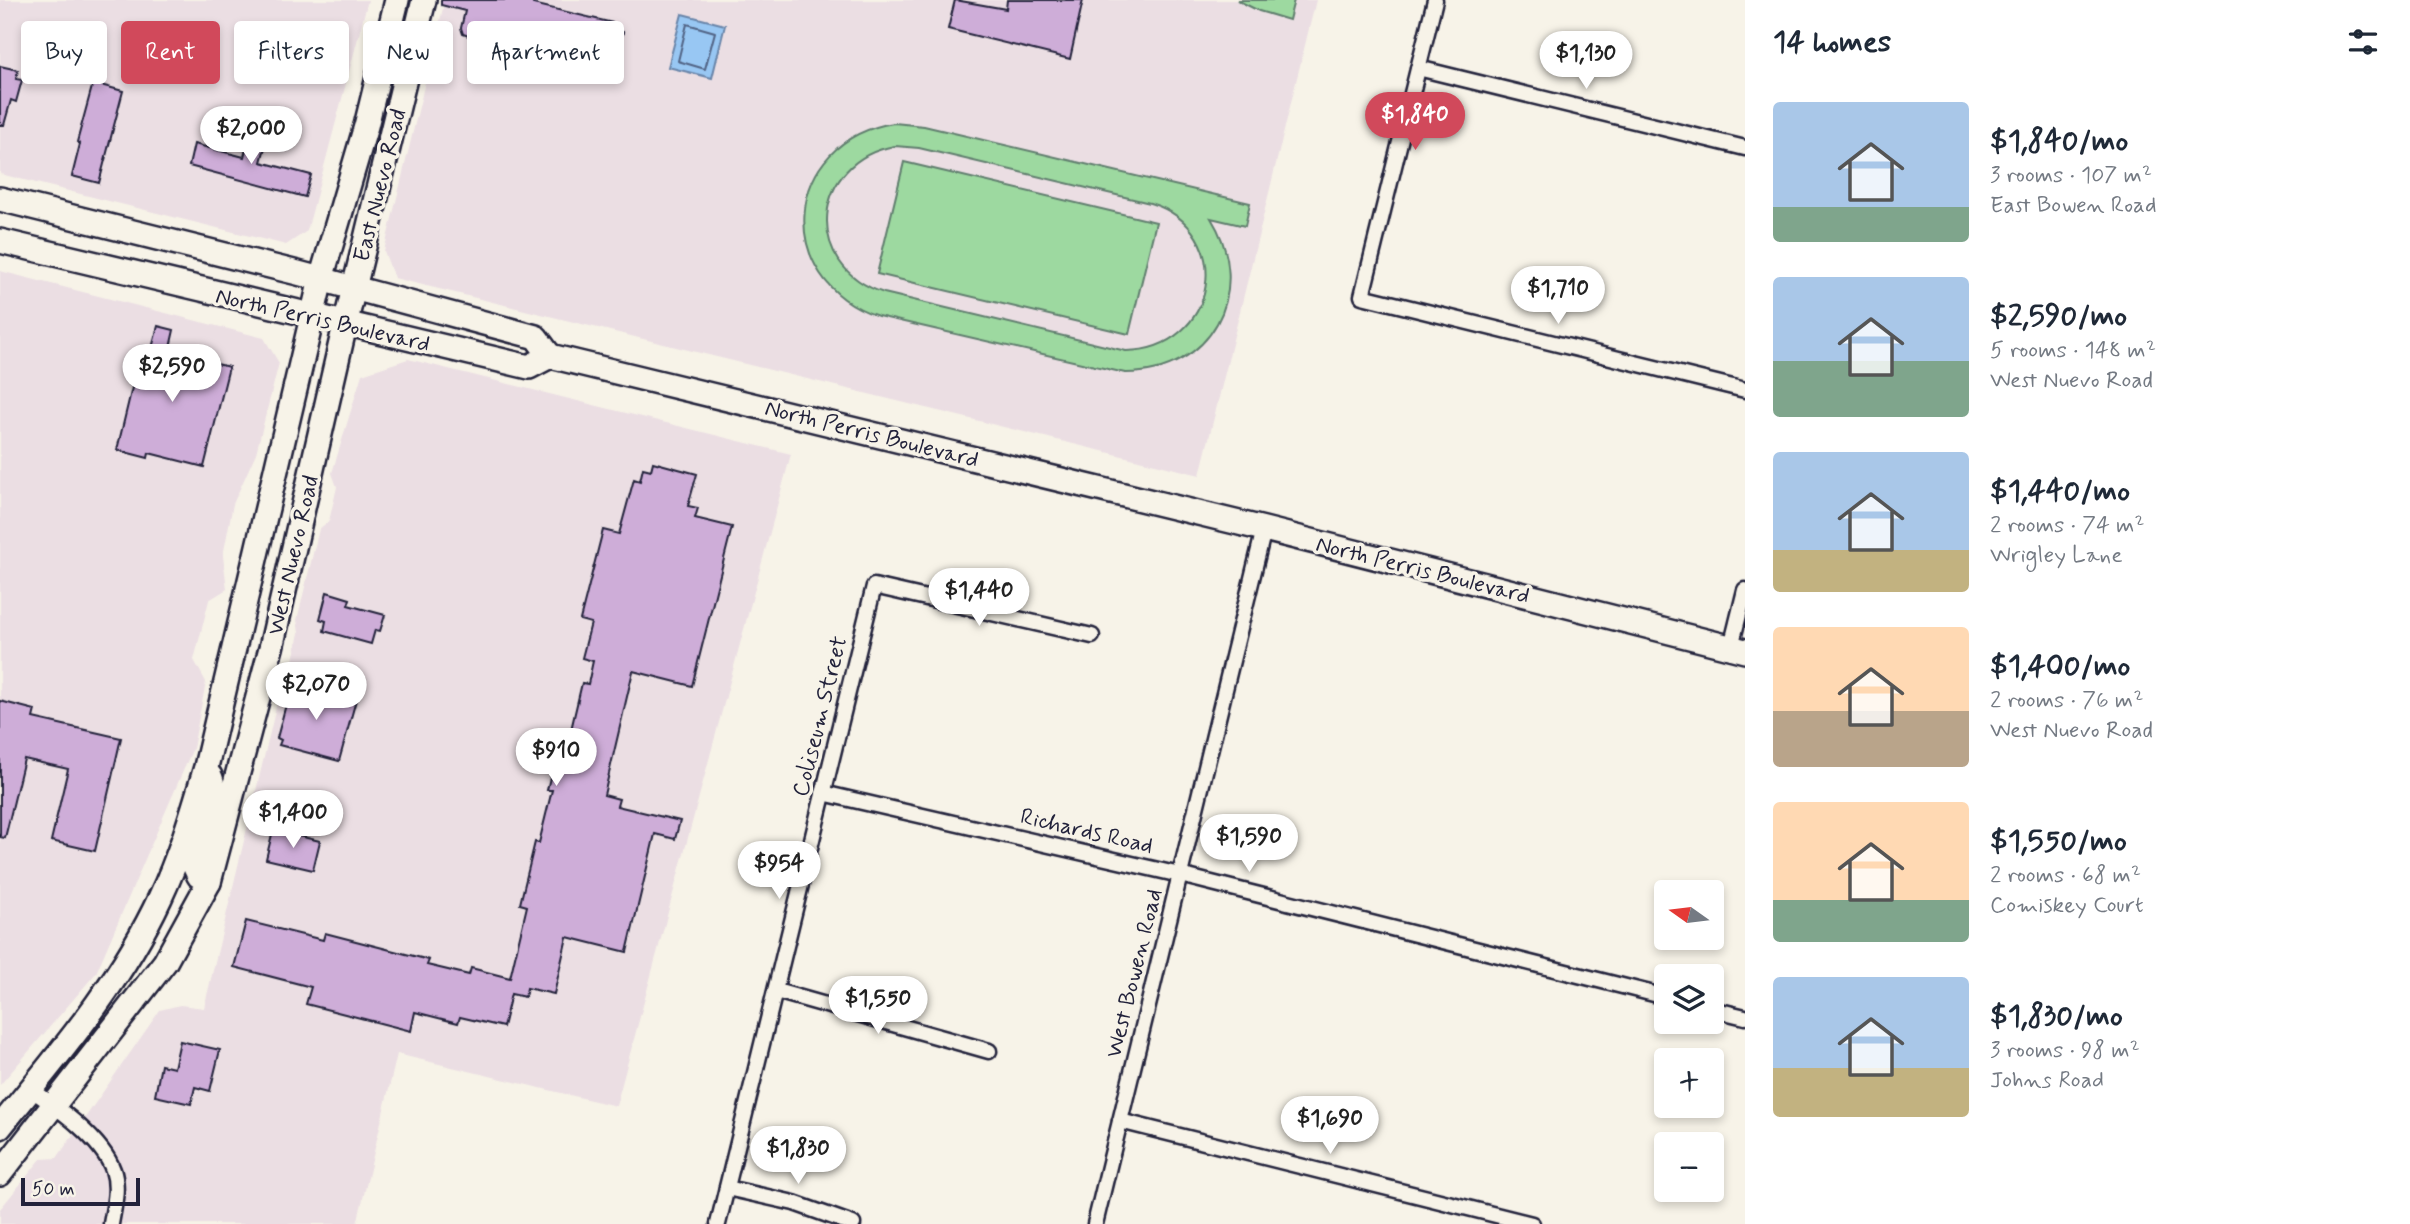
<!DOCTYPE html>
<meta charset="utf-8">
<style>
:root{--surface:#fff;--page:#f6f6f7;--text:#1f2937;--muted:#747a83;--accent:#d1495b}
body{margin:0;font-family:Mynerve,sans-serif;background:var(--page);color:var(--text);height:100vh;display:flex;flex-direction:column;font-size:26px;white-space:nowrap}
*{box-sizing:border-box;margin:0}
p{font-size:23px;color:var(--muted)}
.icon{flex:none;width:38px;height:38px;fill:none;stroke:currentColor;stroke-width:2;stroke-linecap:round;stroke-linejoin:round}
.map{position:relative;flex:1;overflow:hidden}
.drawer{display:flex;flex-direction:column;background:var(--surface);width:665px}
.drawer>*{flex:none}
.hud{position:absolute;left:21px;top:21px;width:665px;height:63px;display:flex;gap:14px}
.needle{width:46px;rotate:284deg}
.tools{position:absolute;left:1654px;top:880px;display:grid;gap:14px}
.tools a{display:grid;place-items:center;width:70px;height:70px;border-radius:7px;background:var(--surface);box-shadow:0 4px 10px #0003;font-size:35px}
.scale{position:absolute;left:21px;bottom:18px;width:119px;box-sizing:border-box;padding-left:7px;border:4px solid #22223b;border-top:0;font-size:19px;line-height:24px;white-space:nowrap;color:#22223b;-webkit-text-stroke:5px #f7f3e8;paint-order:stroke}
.price{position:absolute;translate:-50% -60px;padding:0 16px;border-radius:24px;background:#fff;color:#222;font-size:23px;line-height:46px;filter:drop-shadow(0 2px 4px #0008)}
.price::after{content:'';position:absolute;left:50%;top:42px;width:21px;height:16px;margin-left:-10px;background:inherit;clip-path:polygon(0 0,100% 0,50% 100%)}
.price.on{background:var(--accent);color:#fff}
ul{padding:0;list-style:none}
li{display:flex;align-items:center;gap:21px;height:175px;padding:0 28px}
li span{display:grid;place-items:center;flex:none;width:196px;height:140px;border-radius:7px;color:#555}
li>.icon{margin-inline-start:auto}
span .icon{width:84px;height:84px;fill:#fffc;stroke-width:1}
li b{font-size:30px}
h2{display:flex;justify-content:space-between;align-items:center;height:84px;padding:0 28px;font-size:30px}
.chip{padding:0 24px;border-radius:7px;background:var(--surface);box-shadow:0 4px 10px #0003;font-size:24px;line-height:63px}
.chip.on{background:var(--accent);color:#fff}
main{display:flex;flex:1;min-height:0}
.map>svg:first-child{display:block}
.built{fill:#ebdee3}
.green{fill:#9dd9a0;stroke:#607e6e;stroke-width:2;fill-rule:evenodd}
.water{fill:#98c7f3;stroke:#6985a9;stroke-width:2}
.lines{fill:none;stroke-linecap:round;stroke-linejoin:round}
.shore{stroke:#516485;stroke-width:2}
.building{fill:#ceadd8;stroke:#22223b;stroke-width:2}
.street-casing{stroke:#22223b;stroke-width:19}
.primary-casing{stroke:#22223b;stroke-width:28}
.street{stroke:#f7f3e8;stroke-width:14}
.primary{stroke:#f7f3e8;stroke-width:23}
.labels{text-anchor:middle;stroke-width:7;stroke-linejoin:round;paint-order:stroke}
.street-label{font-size:23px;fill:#22223b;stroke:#f7f3e8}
</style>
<main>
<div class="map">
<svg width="1745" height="1224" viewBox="0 0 1745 1224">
<rect width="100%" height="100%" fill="#f7f3e8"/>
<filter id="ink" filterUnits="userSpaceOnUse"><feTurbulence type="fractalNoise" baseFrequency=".0143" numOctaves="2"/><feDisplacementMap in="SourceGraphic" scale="14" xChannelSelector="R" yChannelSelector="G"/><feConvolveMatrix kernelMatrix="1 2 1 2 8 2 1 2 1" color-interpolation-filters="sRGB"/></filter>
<g filter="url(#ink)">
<g class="built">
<path d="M0 0H368L307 231 286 245 0 174Z"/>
<path d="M445 0H1316L1200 475 394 278 384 251Z"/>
<path d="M0 271 264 338 279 363 256 453 233 504 223 556 227 589 209 600 194 660 206 682 193 748 96 973 0 1085Z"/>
<path d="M408 359 791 454 616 1106 397 1054 357 1224H0V1209L41 1159 57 1158 160 1010 180 1005 204 1008 282 682 290 674 299 633 297 620 319 529 329 521 337 487 332 473 362 374Z"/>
</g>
<g class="green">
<path d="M1237 0H1294L1289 20 1259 11Z"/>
<path d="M894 123 924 126 1250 203 1245 226 1211 218C1256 291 1211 374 1125 373L878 316C772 281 783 140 894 123ZM895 146 919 148 1150 203C1238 230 1218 350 1126 351L884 293C802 267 811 160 895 146Z"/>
<path d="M904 162 1156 222 1129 334 877 274Z"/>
</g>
<path class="water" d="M682 14 725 25 712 78 668 67Z"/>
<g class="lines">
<path class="shore" d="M687 24 715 32 705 69 678 61Z"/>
</g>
<g class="building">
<path d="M441 0H532L533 4 613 23 612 30 623 32 612 76 484 46 485 42 463 34 461 28 465 11 441 5Z"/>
<path d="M955 0 1006 9 1007 0H1083L1070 59 948 29Z"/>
<path d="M0 66 18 70 16 79 22 80 16 102 11 100 4 125H0Z"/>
<path d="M93 83 123 91 99 183 72 176 80 144 77 142Z"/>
<path d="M251 128 269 133 261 162 311 175 305 197 189 166 194 144 244 157Z"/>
<path d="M158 326 174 330 169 352 229 367 204 467 149 453 148 458 117 450 142 346 152 348Z"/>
<path d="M653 462 697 474 688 506 698 508 695 518 732 527 692 686 633 671 604 795 619 799 617 806 680 821 675 839 655 834 627 952 567 937 554 994 527 988 525 997 511 994 503 1027 460 1017 458 1023 415 1012 411 1031 306 1004 311 987 234 967 246 921 323 940 325 933 429 960 427 965 469 975 471 968 510 978 527 906 520 904 535 842 539 843 552 790H547L554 761 563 764 582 683 588 684 593 661 582 658 591 623 580 620 603 530 619 534 634 479 640 481 643 468 651 470Z"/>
<path d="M327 592 350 599 348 605 385 615 380 631 375 630 371 644 324 631 326 621 320 619Z"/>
<path d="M292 682 356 700 339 761 279 745 281 740 277 738Z"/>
<path d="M0 701 35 710 33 718 121 738 95 851 51 841 68 769 24 759 5 838 0 837Z"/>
<path d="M273 830 320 841 313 870 266 859Z"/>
<path d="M180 1041 220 1050 210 1091 195 1087 191 1104 155 1096 161 1065 174 1068Z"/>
</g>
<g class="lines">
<g class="street-casing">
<g id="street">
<path d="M1435 0 1362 296 1745 390"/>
<path d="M1418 68 1745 148"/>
<path d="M1731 647 1745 590"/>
<path d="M823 793 1180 875 1666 997"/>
<path d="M776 991 989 1051"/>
<path d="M1712 1009 1745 1017"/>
<path d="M32 1090C58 1108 102 1139 113 1170 119 1187 114 1206 111 1224"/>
<path d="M1120 1121 1532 1224"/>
<path d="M727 1188 794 1203 853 1224"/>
<path d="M718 1224 874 586 1092 636"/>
<path d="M1095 1224 1264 529"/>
</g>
</g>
<g class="primary-casing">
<g id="primary">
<path d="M0 199 298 273 536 337 550 356"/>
<path d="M0 241 529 367 550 356 1264 529 1745 651"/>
<path d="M209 882 199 876 193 863C201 838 222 801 210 776"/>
<path d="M0 1127C59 1054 120 984 160 898 180 856 193 811 206 767L321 279 366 126 397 0"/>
<path d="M0 1174 165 962 209 882 271 648 345 325 424 0"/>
</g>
</g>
<use href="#street" class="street"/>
<use href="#primary" class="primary"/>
</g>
</g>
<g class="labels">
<g class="street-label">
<text transform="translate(379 185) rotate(-76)" y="8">East Nuevo Road</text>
<text transform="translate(323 319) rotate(13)" y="8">North Perris Boulevard</text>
<text transform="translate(872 433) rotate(14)" y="8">North Perris Boulevard</text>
<text transform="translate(292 555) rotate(-77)" y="8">West Nuevo Road</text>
<text transform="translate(1423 569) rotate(14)" y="8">North Perris Boulevard</text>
<text transform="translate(819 716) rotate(-76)" y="8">Coliseum Street</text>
<text transform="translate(1087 830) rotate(13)" y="8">Richards Road</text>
<text transform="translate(1133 973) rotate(-76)" y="8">West Bowen Road</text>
</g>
</g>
</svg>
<div class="tools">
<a><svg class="needle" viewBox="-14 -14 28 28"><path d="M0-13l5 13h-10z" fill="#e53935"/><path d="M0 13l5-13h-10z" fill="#747a83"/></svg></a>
<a><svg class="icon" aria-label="layers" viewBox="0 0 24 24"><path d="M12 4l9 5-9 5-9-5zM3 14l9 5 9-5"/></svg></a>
<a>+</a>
<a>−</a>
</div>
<div class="scale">50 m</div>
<b class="price" style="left:1586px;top:91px">$1,130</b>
<b class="price on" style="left:1415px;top:152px">$1,840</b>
<b class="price" style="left:251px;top:166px">$2,000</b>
<b class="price" style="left:1558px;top:326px">$1,710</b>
<b class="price" style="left:172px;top:404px">$2,590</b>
<b class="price" style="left:979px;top:628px">$1,440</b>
<b class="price" style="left:316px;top:722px">$2,070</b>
<b class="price" style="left:556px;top:788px">$910</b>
<b class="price" style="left:293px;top:850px">$1,400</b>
<b class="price" style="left:1249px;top:874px">$1,590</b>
<b class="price" style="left:779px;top:901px">$954</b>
<b class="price" style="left:878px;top:1036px">$1,550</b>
<b class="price" style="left:1330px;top:1156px">$1,690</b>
<b class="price" style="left:798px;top:1186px">$1,830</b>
<div class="hud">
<a class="chip">Buy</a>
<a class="chip on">Rent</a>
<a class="chip">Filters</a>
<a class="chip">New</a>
<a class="chip">Apartment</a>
</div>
</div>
<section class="drawer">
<h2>14 homes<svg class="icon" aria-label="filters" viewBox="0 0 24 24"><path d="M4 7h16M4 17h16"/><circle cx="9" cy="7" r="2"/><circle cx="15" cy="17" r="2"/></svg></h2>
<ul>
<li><span style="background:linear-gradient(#a9c7e8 75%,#7fa58c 0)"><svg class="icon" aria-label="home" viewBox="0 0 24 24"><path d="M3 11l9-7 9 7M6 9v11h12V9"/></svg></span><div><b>$1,840/mo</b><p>3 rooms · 107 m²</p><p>East Bowen Road</p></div></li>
<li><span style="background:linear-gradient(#a9c7e8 60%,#7fa58c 0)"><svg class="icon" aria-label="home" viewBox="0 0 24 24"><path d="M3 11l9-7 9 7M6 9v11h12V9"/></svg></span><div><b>$2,590/mo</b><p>5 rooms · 148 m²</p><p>West Nuevo Road</p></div></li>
<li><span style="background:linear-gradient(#a9c7e8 70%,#c2b280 0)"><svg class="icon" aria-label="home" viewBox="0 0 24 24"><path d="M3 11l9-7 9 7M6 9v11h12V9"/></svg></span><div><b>$1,440/mo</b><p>2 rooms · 74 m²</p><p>Wrigley Lane</p></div></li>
<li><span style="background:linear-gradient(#ffd9b3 60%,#b9a48a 0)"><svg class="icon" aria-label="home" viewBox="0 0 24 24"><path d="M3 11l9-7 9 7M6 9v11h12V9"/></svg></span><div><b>$1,400/mo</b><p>2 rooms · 76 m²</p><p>West Nuevo Road</p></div></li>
<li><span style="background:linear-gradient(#ffd9b3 70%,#7fa58c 0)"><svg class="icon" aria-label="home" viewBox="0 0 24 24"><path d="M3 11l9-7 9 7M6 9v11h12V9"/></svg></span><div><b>$1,550/mo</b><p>2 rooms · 68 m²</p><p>Comiskey Court</p></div></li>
<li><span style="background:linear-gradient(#a9c7e8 65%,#c2b280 0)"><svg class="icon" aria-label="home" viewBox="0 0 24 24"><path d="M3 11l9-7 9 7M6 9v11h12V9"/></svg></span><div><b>$1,830/mo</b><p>3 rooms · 98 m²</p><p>Johns Road</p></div></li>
</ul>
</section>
</main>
